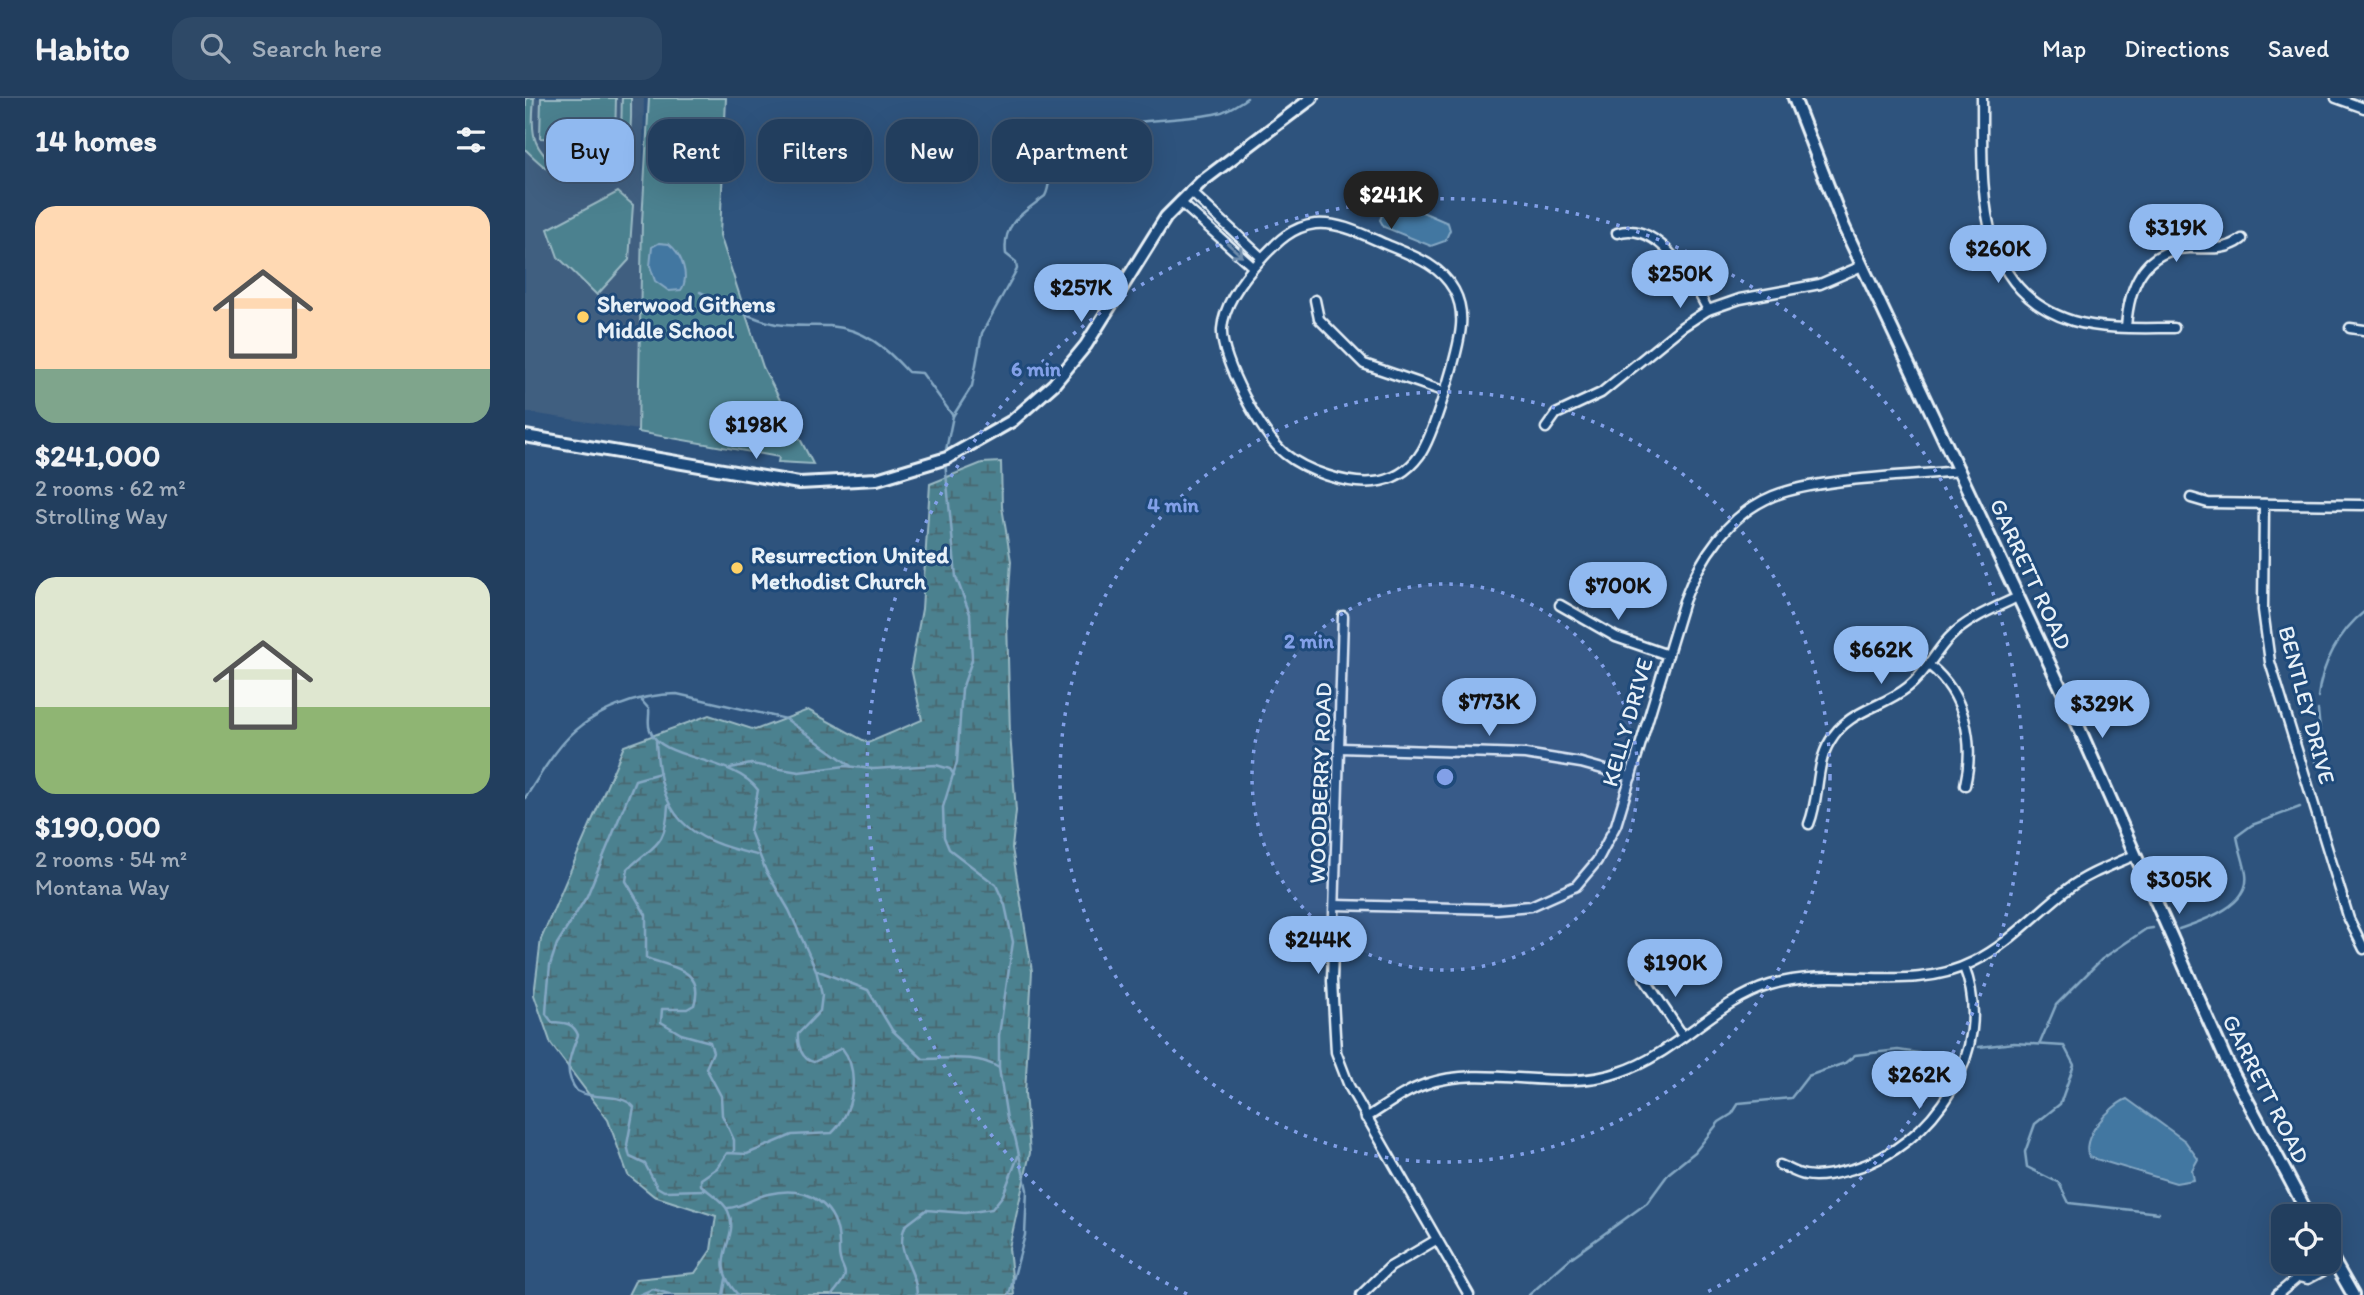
<!DOCTYPE html>
<meta charset="utf-8">
<style>
:root{--surface:#223e5e;--page:#2e4967;--text:#f1f3f6;--muted:#a2aebc;--line:#3f5773;--accent:#90b9f0}
body{margin:0;font-family:Itim,sans-serif;background:var(--page);color:var(--text);height:100vh;display:flex;flex-direction:column;font-size:26px;white-space:nowrap}
*{box-sizing:border-box;margin:0}
p{font-size:23px;color:var(--muted)}
.icon{flex:none;width:38px;height:38px;fill:none;stroke:currentColor;stroke-width:2;stroke-linecap:round;stroke-linejoin:round}
.map{position:relative;flex:1;overflow:hidden}
.side{display:flex;flex-direction:column;background:var(--surface);width:525px}
.side>*{flex:none}
.banner{position:absolute;left:21px;top:21px;width:665px;height:63px;display:flex;gap:14px}
.buttons{position:absolute;left:1746px;top:1106px;display:grid;gap:14px}
.buttons a{display:grid;place-items:center;width:70px;height:70px;border-radius:14px;background:var(--surface);box-shadow:0 7px 28px #0002,0 0 0 2px var(--line);font-size:35px}
.price{position:absolute;translate:-50% -60px;padding:0 16px;border-radius:24px;background:var(--accent);color:#111;font-size:23px;line-height:46px;filter:drop-shadow(0 2px 4px #0008)}
.price::after{content:'';position:absolute;left:50%;top:42px;width:21px;height:16px;margin-left:-10px;background:inherit;clip-path:polygon(0 0,100% 0,50% 100%)}
.price.active{background:#222;color:#fff}
ul{padding:0;list-style:none}
li{display:grid;align-content:center;gap:14px;height:371px;padding:0 35px}
li span{display:grid;place-items:center;height:217px;border-radius:21px;color:#555}
li>.icon{margin-inline-start:auto}
span .icon{width:126px;height:126px;fill:#fffc;stroke-width:1}
li b{font-size:30px}
h2{display:flex;justify-content:space-between;align-items:center;height:84px;padding:0 35px;font-size:30px}
.pill{padding:0 24px;border-radius:21px;background:var(--surface);box-shadow:0 7px 28px #0002,0 0 0 2px var(--line);font-size:24px;line-height:63px}
.pill.active{background:var(--accent);color:#111}
header{display:flex;align-items:center;gap:42px;box-sizing:border-box;height:98px;padding:0 35px;background:var(--surface);border-bottom:2px solid var(--line)}
header strong{font-size:33px}
nav{display:flex;gap:38px;margin-inline-start:auto;font-size:24px}
.search{width:490px;height:63px;background:var(--page);display:flex;align-items:center;gap:18px;box-sizing:border-box;padding:0 24px;border-radius:21px;color:var(--muted);font-size:26px}
main{display:flex;flex:1;min-height:0}
.map>svg:first-child{display:block}
.built{fill:#405e80}
.green{fill:#4c818f;stroke:#9ab9c4;stroke-width:2}
.wetland{fill:url(#wetland-marsh);stroke:#9ab9c4;stroke-width:2}
.water{fill:#4377a1;stroke:#85a8c4;stroke-width:2}
.lines{fill:none;stroke-linecap:round;stroke-linejoin:round}
.stream{stroke:#85a8c4;stroke-width:2.5}
.street-casing{stroke:#e8f1f8;stroke-width:13}
.secondary-casing{stroke:#e8f1f8;stroke-width:16}
.street{stroke:#1f4a7a;stroke-width:8}
.secondary{stroke:#1f4a7a;stroke-width:10}
.oneway{stroke:#6f8dac}
.ring{fill:none;stroke:#82a0e8;stroke-width:3.5;stroke-dasharray:3.5 7}
.poi-dot{fill:#ffd166;stroke:#1f4a7a;stroke-width:2.5}
.labels{text-anchor:middle;stroke-width:6;stroke-linejoin:round;paint-order:stroke}
.poi-label{font-size:23px;font-weight:bold;fill:#e8f1f8;stroke:#1f4a7a;text-anchor:start}
.street-label{font-size:23px;fill:#e8f1f8;stroke:#1f4a7a}
.centre{fill:#82a0e8;stroke:#1f4a7a;stroke-width:3.5}
.ring-label{font-size:21px;text-anchor:middle;font-weight:bold;fill:#82a0e8;stroke:#1f4a7a;stroke-width:6;stroke-linejoin:round;paint-order:stroke}
</style>
<header>
<strong>Habito</strong>
<div class="search"><svg class="icon" aria-label="search" viewBox="0 0 24 24"><circle cx="10" cy="10" r="6"/><path d="M15 15l6 6"/></svg>Search here</div>
<nav><a>Map</a><a>Directions</a><a>Saved</a></nav>
</header>
<main>
<section class="side">
<h2>14 homes<svg class="icon" aria-label="filters" viewBox="0 0 24 24"><path d="M4 7h16M4 17h16"/><circle cx="9" cy="7" r="2"/><circle cx="15" cy="17" r="2"/></svg></h2>
<ul>
<li><span style="background:linear-gradient(#ffd9b3 75%,#7fa58c 0)"><svg class="icon" aria-label="home" viewBox="0 0 24 24"><path d="M3 11l9-7 9 7M6 9v11h12V9"/></svg></span><div><b>$241,000</b><p>2 rooms · 62 m²</p><p>Strolling Way</p></div></li>
<li><span style="background:linear-gradient(#dfe7d0 60%,#8fb573 0)"><svg class="icon" aria-label="home" viewBox="0 0 24 24"><path d="M3 11l9-7 9 7M6 9v11h12V9"/></svg></span><div><b>$190,000</b><p>2 rooms · 54 m²</p><p>Montana Way</p></div></li>
</ul>
</section>
<div class="map">
<svg width="1839" height="1197" viewBox="0 0 1839 1197">
<defs>
<pattern id="wetland-marsh" width="20" height="14" patternUnits="userSpaceOnUse" patternTransform="scale(1.75)"><rect width="20" height="14" fill="#4c818f"/><path d="M1 5h8M5 5V1M11 12h8M15 12V8" fill="none" stroke="#496770"/></pattern>
</defs>
<rect width="100%" height="100%" fill="#2e537d"/>
<filter id="ink" filterUnits="userSpaceOnUse"><feTurbulence type="fractalNoise" baseFrequency=".0143" numOctaves="2"/><feDisplacementMap in="SourceGraphic" scale="14" xChannelSelector="R" yChannelSelector="G"/><feConvolveMatrix kernelMatrix="1 2 1 2 8 2 1 2 1" color-interpolation-filters="sRGB"/></filter>
<g filter="url(#ink)">
<path class="built" d="M0 0H119L113 332 0 314Z"/>
<g class="green">
<path d="M1 0H9C8 14 6 31 11 44 25 77 73 81 91 49 98 35 96 16 97 0H106C106 13 107 27 104 39 96 70 61 92 30 76 19 70 9 60 0 51Z"/>
<path d="M16 0H91L90 43 15 40Z"/>
<path d="M124 0H201L195 137 238 269 288 366 253 364 254 359 113 334 117 124Z"/>
<path d="M93 94 108 107 104 162 72 197 33 159 23 131Z"/>
</g>
<path class="wetland" d="M476 364 477 409 486 463 482 522 485 635 491 713 487 750 507 873 500 995 505 1055 484 1150 489 1197H103L111 1181 170 1175 186 1152 191 1118 129 1098 103 1077 83 1022 26 946 9 897 16 841 99 648 184 617 230 632 283 612 343 645 397 622 386 570 397 511 405 386 457 365Z"/>
<g class="water">
<path d="M874 104 923 125 925 132 920 143 906 148 859 129 855 122 862 105Z"/>
<path d="M134 145 144 146C157 156 165 179 156 192L144 193 130 183 125 168 127 149Z"/>
<path d="M1602 1001 1660 1043 1673 1061 1667 1072 1669 1082 1651 1085 1564 1059C1555 1039 1585 1008 1602 1001Z"/>
</g>
<g class="lines">
<g class="stream">
<path d="M175 194C200 206 224 220 251 226 269 229 287 227 305 228 340 231 361 250 383 274L397 275 428 318"/>
<path d="M420 357 428 318 447 288 457 235 492 171 491 164 481 156C477 125 498 115 520 98 527 85 522 69 532 57 570 14 643 27 693 15 703 13 714 5 722 0"/>
<path d="M420 364 431 479 445 516 447 562 437 591 432 664 418 709 419 739 424 751 471 787 480 807 488 844 474 937V970L482 1021 490 1039 502 1092 500 1137 484 1197"/>
<path d="M1793 599C1796 568 1815 532 1839 514"/>
<path d="M117 603 124 611C125 617 122 626 125 632 135 663 208 658 233 692L225 733 241 773 264 812 291 872 297 897 295 913 273 936C272 947 277 962 289 964L317 950C336 974 328 1015 307 1035L267 1037 222 1056 202 1055 192 1070 176 1081V1087C184 1095 199 1103 203 1113 217 1142 179 1160 213 1197"/>
<path d="M1793 612 1795 633"/>
<path d="M131 643C135 719 160 741 232 757"/>
<path d="M1791 664 1794 643"/>
<path d="M205 670 226 666 274 674 320 668 348 671 411 667 425 671 429 677"/>
<path d="M135 675 110 682 62 798 32 846 25 867 22 900 21 916 27 924C39 925 48 924 53 937 45 958 37 973 52 993 70 1003 96 994 109 1009L102 1047 105 1059 120 1066 132 1089 139 1093 181 1092"/>
<path d="M0 700C13 681 25 659 41 642 67 613 114 596 152 596L261 621 326 668"/>
<path d="M143 707C141 751 128 746 103 771L101 783 121 817V860C145 869 181 871 169 907L162 911H137L136 924 156 936 185 944 188 954 181 970 196 998 197 1017 209 1042V1053"/>
<path d="M1654 831C1677 823 1726 808 1721 776 1719 763 1714 751 1712 738L1727 727 1775 709"/>
<path d="M291 872 343 892 367 932 398 961C423 961 452 956 474 970"/>
<path d="M1515 945 1531 907 1577 861 1621 831 1628 830"/>
<path d="M1454 949 1489 945 1539 948 1549 967 1535 1006 1510 1026 1500 1054 1502 1069 1534 1085 1544 1105 1634 1115"/>
<path d="M203 1110C218 1109 229 1099 243 1096 283 1086 315 1107 314 1150 313 1178 332 1167 307 1197"/>
<path d="M114 1197 128 1191 147 1197"/>
<path d="M198 1197 201 1181"/>
<path d="M392 1197C392 1171 369 1155 380 1128L401 1112 440 1115 467 1111 478 1097 494 1056"/>
<path d="M1004 1197 1047 1159 1122 1105 1144 1075 1170 1054 1194 1024 1207 1016 1214 1005 1266 1000 1283 978 1320 965 1330 957 1373 952 1419 959"/>
</g>
<g class="street-casing">
<g id="street">
<path d="M1457 0C1458 84 1447 192 1548 223 1579 232 1617 230 1649 230"/>
<path d="M1811 0 1839 10"/>
<path d="M665 93 737 160"/>
<path d="M655 104 728 169"/>
<path d="M790 126C815 124 837 136 860 146 886 157 915 166 929 192 935 203 937 216 936 228 934 252 908 340 894 358 883 373 868 382 849 384 822 387 781 373 760 356 737 338 695 261 697 231 699 204 720 178 738 159 753 143 767 129 790 126Z"/>
<path d="M1092 135C1133 121 1168 183 1183 212"/>
<path d="M790 202 794 221 839 266 918 293"/>
<path d="M1601 229C1604 188 1618 151 1665 150 1685 150 1701 153 1717 141"/>
<path d="M1825 230 1839 232"/>
<path d="M1021 330 1031 316 1076 295 1157 229 1183 212 1215 201 1295 186 1337 168"/>
<path d="M1666 400 1683 405 1839 407"/>
<path d="M1739 406 1738 512 1745 564 1824 821 1839 851"/>
<path d="M1035 507 1091 539 1143 557"/>
<path d="M818 518 807 883 811 954 824 988 944 1197"/>
<path d="M1405 568C1440 596 1450 644 1440 687"/>
<path d="M815 650 1000 656 1056 665 1106 679"/>
<path d="M1284 726C1295 699 1290 667 1305 643 1323 612 1357 610 1383 589 1401 575 1409 556 1424 540 1443 520 1470 510 1493 499"/>
<path d="M810 807 971 811 1006 808 1051 788 1072 763 1091 727 1159 503C1175 460 1204 416 1248 398 1293 380 1383 378 1435 373"/>
<path d="M1119 880 1158 938"/>
<path d="M841 1020C860 1008 880 993 901 986 964 965 1033 996 1095 974 1151 956 1189 904 1245 887 1312 866 1384 897 1448 864 1485 846 1512 814 1544 790 1564 775 1588 767 1610 757"/>
<path d="M1255 1067C1263 1070 1272 1076 1280 1077 1295 1080 1313 1075 1328 1071 1408 1048 1472 952 1439 869"/>
<path d="M1774 1179 1783 1181 1811 1166"/>
<path d="M836 1197 865 1169 911 1142"/>
<path d="M1752 1197 1791 1164"/>
</g>
</g>
<g class="secondary-casing">
<g id="secondary">
<path d="M1269 0 1319 129 1544 607 1701 962 1784 1118"/>
<path d="M0 338 274 385 352 381 422 360 487 323 529 286 561 247 641 119 676 84 787 0"/>
<path d="M1804 1155 1828 1197"/>
</g>
</g>
<use href="#street" class="street"/>
<use href="#secondary" class="secondary"/>
</g>
<defs><path id="oneway-shaft" d="M-6 0H5M1.5-3L5.5 0L1.5 3" fill="none" stroke-width="1.6" stroke-linecap="round" stroke-linejoin="round" transform="scale(1.75)"/></defs>
<use class="oneway" href="#oneway-shaft" transform="translate(710 152) rotate(42)"/>
</g>
<circle cx="920" cy="679" r="193" fill="#82a0e8" fill-opacity=".12"/>
<g class="ring">
<circle cx="920" cy="679" r="193"/>
<circle cx="920" cy="679" r="385"/>
<path d="M662 1196A578 578 0 1 1 1178 1196"/>
</g>
<g class="poi-dot">
<circle cx="58" cy="219" r="7"/>
<circle cx="212" cy="470" r="7"/>
</g>
<g class="labels">
<g class="poi-label">
<text x="72" y="214">Sherwood Githens<tspan x="72" dy="26">Middle School</tspan></text>
<text x="226" y="465">Resurrection United<tspan x="226" dy="26">Methodist Church</tspan></text>
</g>
<g class="street-label">
<text transform="translate(1506 476) rotate(65)" y="8">GARRETT ROAD</text>
<text transform="translate(1782 607) rotate(75)" y="8">BENTLEY DRIVE</text>
<text transform="translate(1102 624) rotate(-74)" y="8">KELLY DRIVE</text>
<text transform="translate(795 685) rotate(-88)" y="8">WOODBERRY ROAD</text>
<text transform="translate(1741 991) rotate(63)" y="8">GARRETT ROAD</text>
</g>
</g>
<circle cx="920" cy="679" r="10" class="centre"/>
<g class="ring-label">
<text x="511" y="278">6 min</text>
<text x="648" y="414">4 min</text>
<text x="784" y="550">2 min</text>
</g>
</svg>
<div class="buttons">
<a><svg class="icon" aria-label="locate" viewBox="0 0 24 24"><circle cx="12" cy="12" r="6"/><path d="M12 2v4M12 18v4M2 12h4M18 12h4"/></svg></a>
</div>
<b class="price active" style="left:866px;top:133px">$241K</b>
<b class="price" style="left:1651px;top:166px">$319K</b>
<b class="price" style="left:1473px;top:187px">$260K</b>
<b class="price" style="left:1155px;top:212px">$250K</b>
<b class="price" style="left:556px;top:226px">$257K</b>
<b class="price" style="left:231px;top:363px">$198K</b>
<b class="price" style="left:1093px;top:524px">$700K</b>
<b class="price" style="left:1356px;top:588px">$662K</b>
<b class="price" style="left:964px;top:640px">$773K</b>
<b class="price" style="left:1577px;top:642px">$329K</b>
<b class="price" style="left:1654px;top:818px">$305K</b>
<b class="price" style="left:793px;top:878px">$244K</b>
<b class="price" style="left:1150px;top:901px">$190K</b>
<b class="price" style="left:1394px;top:1013px">$262K</b>
<div class="banner">
<a class="pill active">Buy</a>
<a class="pill">Rent</a>
<a class="pill">Filters</a>
<a class="pill">New</a>
<a class="pill">Apartment</a>
</div>
</div>
</main>
